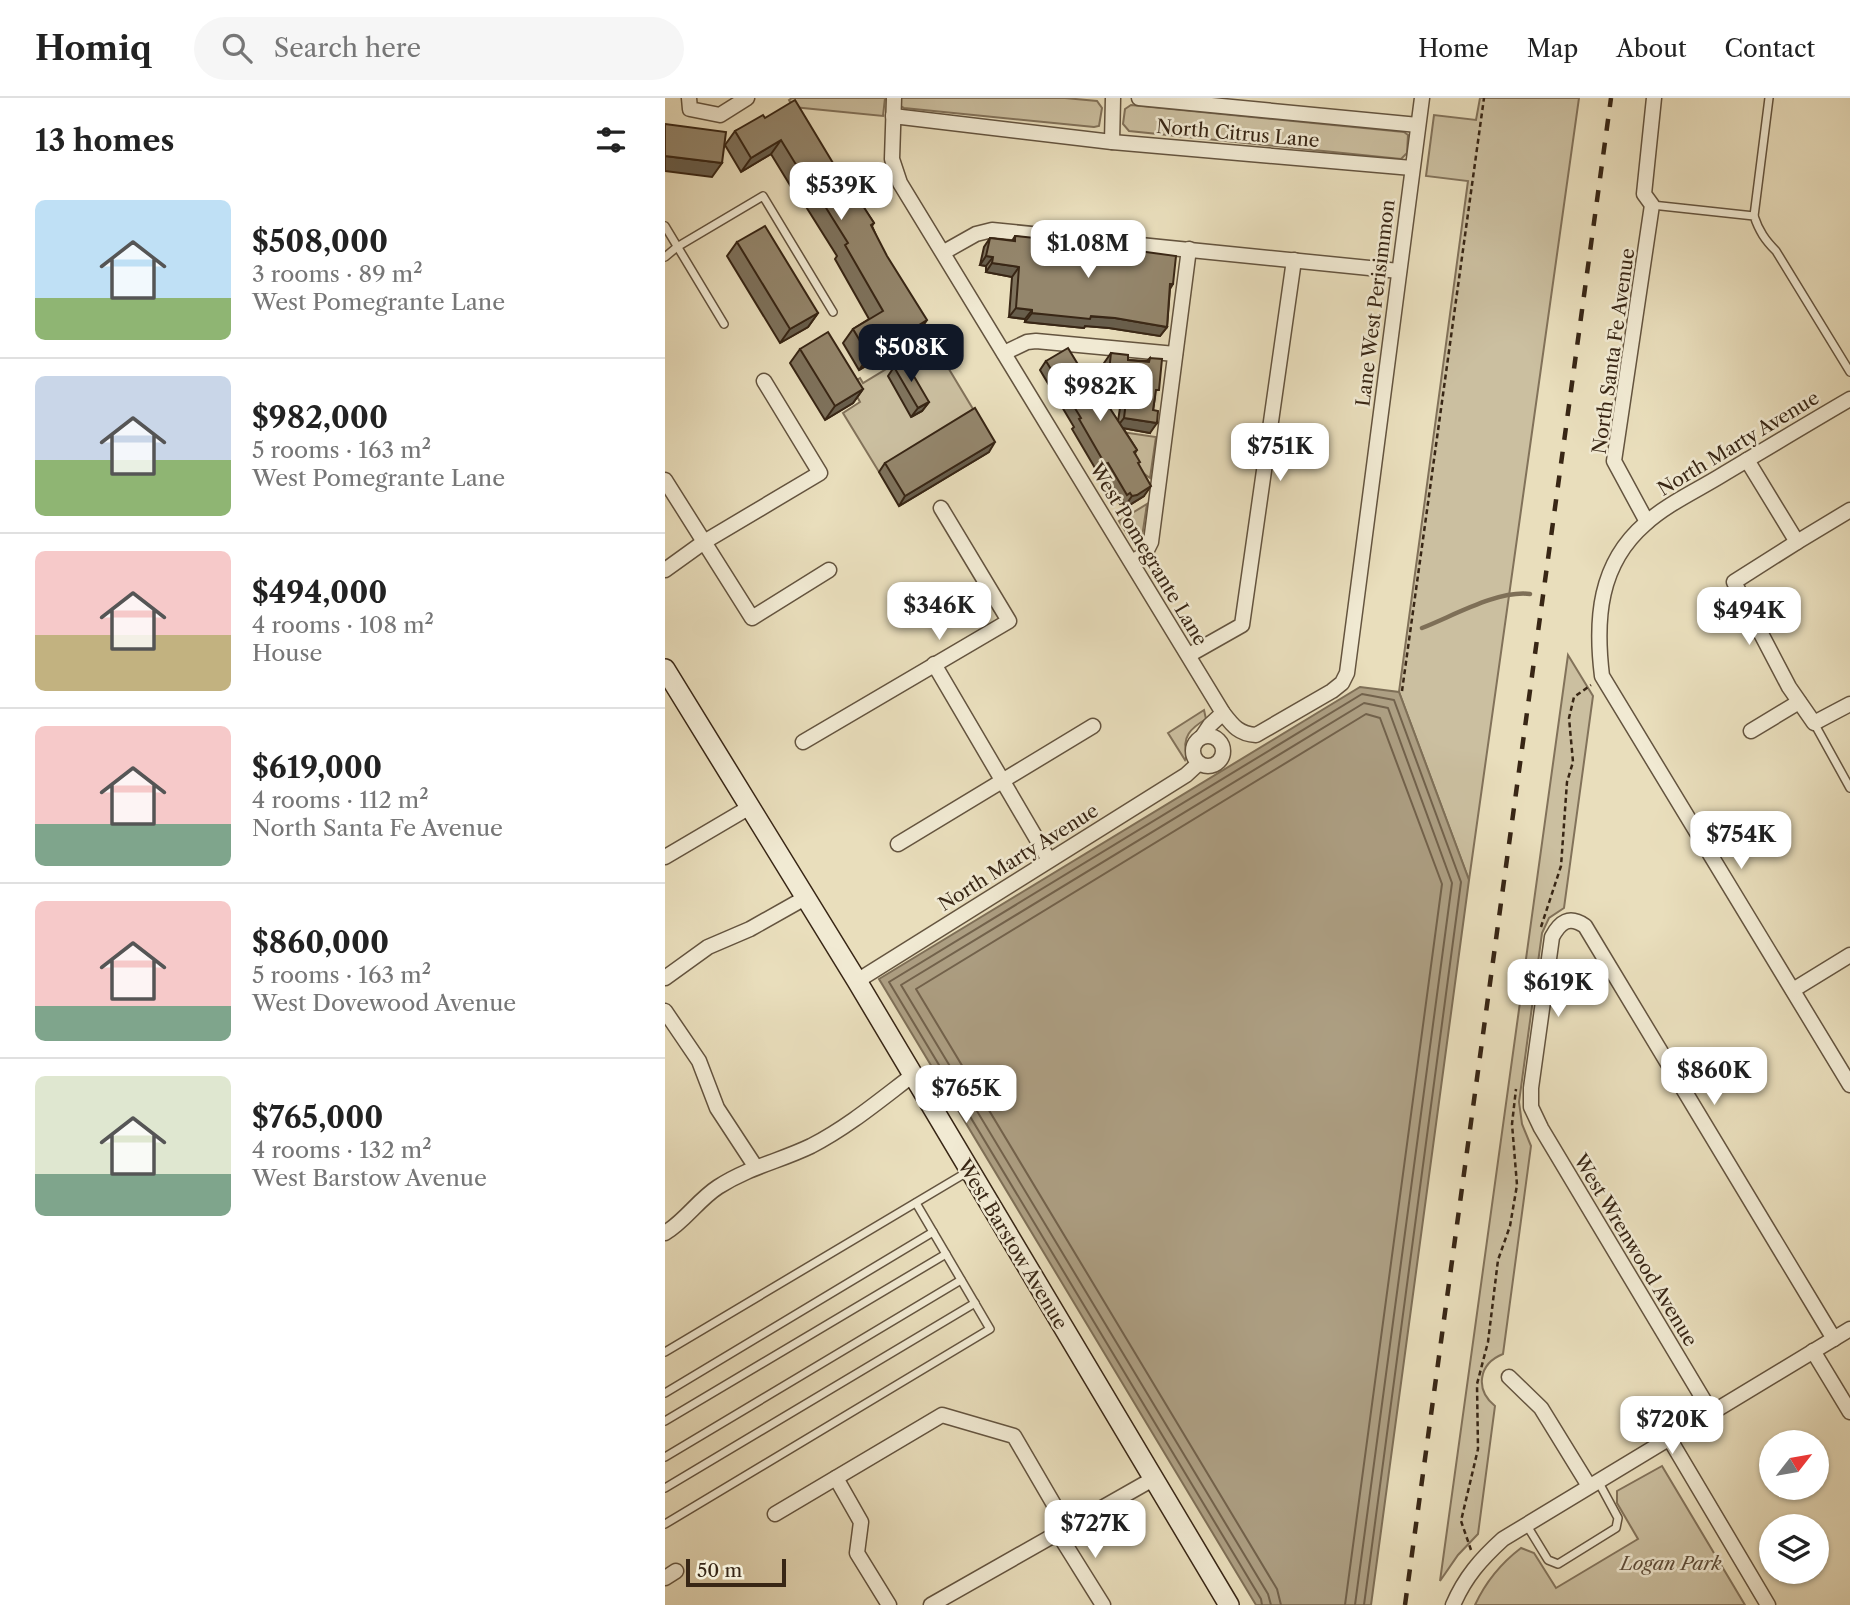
<!DOCTYPE html>
<meta charset="utf-8">
<style>
:root{--surface:#fff;--page:#f6f6f6;--text:#222;--muted:#767676;--line:#e0e0e0;--accent:#111827}
body{margin:0;font-family:"Libre Caslon Text",serif;background:var(--page);color:var(--text);height:100vh;display:flex;flex-direction:column;font-size:26px;white-space:nowrap}
*{box-sizing:border-box;margin:0}
p{font-size:23px;color:var(--muted)}
.icon{flex:none;width:38px;height:38px;fill:none;stroke:currentColor;stroke-width:2;stroke-linecap:round;stroke-linejoin:round}
.map{position:relative;flex:1;overflow:hidden}
.drawer{display:flex;flex-direction:column;background:var(--surface);width:665px}
.drawer>*{flex:none}
.needle{width:46px;rotate:59deg}
.controls{position:absolute;left:1094px;top:1332px;display:grid;gap:14px}
.controls a{display:grid;place-items:center;width:70px;height:70px;border-radius:50%;background:var(--surface);box-shadow:0 2px 5px #0004;font-size:35px}
.scale{position:absolute;left:21px;bottom:18px;width:100px;box-sizing:border-box;padding-left:7px;border:4px solid #382615;border-top:0;font-size:19px;line-height:24px;white-space:nowrap;color:#382615;-webkit-text-stroke:5px #f1ead3;paint-order:stroke}
.price{position:absolute;translate:-50% -60px;padding:0 16px;border-radius:14px;background:#fff;color:#222;font-size:23px;line-height:46px;filter:drop-shadow(0 2px 4px #0008)}
.price::after{content:'';position:absolute;left:50%;top:42px;width:21px;height:16px;margin-left:-10px;background:inherit;clip-path:polygon(0 0,100% 0,50% 100%)}
.price.active{background:var(--accent);color:#fff}
ul{padding:0;list-style:none}
li{display:flex;align-items:center;gap:21px;height:175px;padding:0 35px}
li+li{border-top:2px solid var(--line)}
li span{display:grid;place-items:center;flex:none;width:196px;height:140px;border-radius:10px;color:#555}
li>.icon{margin-inline-start:auto}
span .icon{width:84px;height:84px;fill:#fffc;stroke-width:1}
li b{font-size:30px}
h2{display:flex;justify-content:space-between;align-items:center;height:84px;padding:0 35px;font-size:30px}
header{display:flex;align-items:center;gap:42px;box-sizing:border-box;height:98px;padding:0 35px;background:var(--surface);border-bottom:2px solid var(--line)}
header strong{font-size:33px}
nav{display:flex;gap:38px;margin-inline-start:auto;font-size:24px}
.search{width:490px;height:63px;background:var(--page);display:flex;align-items:center;gap:18px;box-sizing:border-box;padding:0 24px;border-radius:38px;color:var(--muted);font-size:26px}
main{display:flex;flex:1;min-height:0}
.map>svg:first-child{display:block}
.green{fill:#cbbfa0;stroke:#82725a;stroke-width:2}
.water{fill:#ad9f83;stroke:#7e6f57;stroke-width:2}
.lines{fill:none;stroke-linecap:round;stroke-linejoin:round}
.shore{stroke:#72624c;stroke-width:2}
.stream{stroke:#7e6f57;stroke-width:4.5}
.lane-casing{stroke:#64543f;stroke-width:10}
.street-casing{stroke:#64543f;stroke-width:17}
.secondary-casing{stroke:#382615;stroke-width:22}
.path{stroke:#382615;stroke-width:2.5;stroke-dasharray:5 3.5;stroke-linecap:butt}
.lane{stroke:#f1ead3;stroke-width:7}
.street{stroke:#f1ead3;stroke-width:14}
.secondary{stroke:#f1ead3;stroke-width:19}
.rail{stroke:#382615;stroke-width:4.5;stroke-dasharray:12 12;stroke-linecap:butt}
.wall{fill:#7f735d;stroke:#382615;stroke-width:2}
.shaded-wall{fill:#685e4c;stroke:#382615;stroke-width:2}
.building{fill:#94866c;stroke:#382615;stroke-width:2}
.labels{text-anchor:middle;stroke-width:5;stroke-linejoin:round;paint-order:stroke}
.street-label{font-size:19px;fill:#382615;stroke:#f1ead3}
.park-label{font-size:19px;font-style:italic;fill:#5d4c38;stroke:#f1ead3}
</style>
<header>
<strong>Homiq</strong>
<div class="search"><svg class="icon" aria-label="search" viewBox="0 0 24 24"><circle cx="10" cy="10" r="6"/><path d="M15 15l6 6"/></svg>Search here</div>
<nav><a>Home</a><a>Map</a><a>About</a><a>Contact</a></nav>
</header>
<main>
<section class="drawer">
<h2>13 homes<svg class="icon" aria-label="filters" viewBox="0 0 24 24"><path d="M4 7h16M4 17h16"/><circle cx="9" cy="7" r="2"/><circle cx="15" cy="17" r="2"/></svg></h2>
<ul>
<li><span style="background:linear-gradient(#bfe0f5 70%,#8fb573 0)"><svg class="icon" aria-label="home" viewBox="0 0 24 24"><path d="M3 11l9-7 9 7M6 9v11h12V9"/></svg></span><div><b>$508,000</b><p>3 rooms · 89 m²</p><p>West Pomegrante Lane</p></div></li>
<li><span style="background:linear-gradient(#c9d6e8 60%,#8fb573 0)"><svg class="icon" aria-label="home" viewBox="0 0 24 24"><path d="M3 11l9-7 9 7M6 9v11h12V9"/></svg></span><div><b>$982,000</b><p>5 rooms · 163 m²</p><p>West Pomegrante Lane</p></div></li>
<li><span style="background:linear-gradient(#f6c9c9 60%,#c2b280 0)"><svg class="icon" aria-label="home" viewBox="0 0 24 24"><path d="M3 11l9-7 9 7M6 9v11h12V9"/></svg></span><div><b>$494,000</b><p>4 rooms · 108 m²</p><p>House</p></div></li>
<li><span style="background:linear-gradient(#f6c9c9 70%,#7fa58c 0)"><svg class="icon" aria-label="home" viewBox="0 0 24 24"><path d="M3 11l9-7 9 7M6 9v11h12V9"/></svg></span><div><b>$619,000</b><p>4 rooms · 112 m²</p><p>North Santa Fe Avenue</p></div></li>
<li><span style="background:linear-gradient(#f6c9c9 75%,#7fa58c 0)"><svg class="icon" aria-label="home" viewBox="0 0 24 24"><path d="M3 11l9-7 9 7M6 9v11h12V9"/></svg></span><div><b>$860,000</b><p>5 rooms · 163 m²</p><p>West Dovewood Avenue</p></div></li>
<li><span style="background:linear-gradient(#dfe7d0 70%,#7fa58c 0)"><svg class="icon" aria-label="home" viewBox="0 0 24 24"><path d="M3 11l9-7 9 7M6 9v11h12V9"/></svg></span><div><b>$765,000</b><p>4 rooms · 132 m²</p><p>West Barstow Avenue</p></div></li>
</ul>
</section>
<div class="map">
<svg width="1185" height="1507" viewBox="0 0 1185 1507">
<rect width="100%" height="100%" fill="#e9debc"/>
<filter id="stains"><feTurbulence type="fractalNoise" baseFrequency=".00286" numOctaves="4"/><feColorMatrix values="0 0 0 0 .2 0 0 0 0 .09 0 0 0 0 .02 0 0 0 .5 -.17"/></filter>
<radialGradient id="worn" r=".72"><stop offset=".6" stop-color="#630" stop-opacity="0"/><stop offset="1" stop-color="#630" stop-opacity=".3"/></radialGradient>
<g class="green">
<path d="M127 0H220L218 18 128 9 124 2Z"/>
<path d="M234 0H400L432 3 437 10 434 28 429 29 239 10 235 8Z"/>
<path d="M815 0H914L804 782 734 594 803 83 761 78 769 17 811 22Z"/>
<path d="M466 7 739 34 743 37 742 55 736 61 464 33 458 26 460 11Z"/>
<path d="M264 238 311 316 214 374 178 315 195 304 185 286 195 280 198 285 259 248 257 242Z"/>
<path d="M450 333 491 339 485 380 474 372Z"/>
<path d="M482 406 477 439 470 445 467 444 454 423Z"/>
<path d="M903 557 928 598 899 810 884 820 877 835 854 1004 857 1026 866 1048 838 1256C813 1266 810 1292 830 1308L813 1436 793 1457 775 1483Z"/>
<path d="M539 612 541 621C526 630 516 639 522 658L520 662 503 635Z"/>
<path d="M997 1368 1080 1507H810C821 1483 835 1466 856 1450L869 1455 891 1490 973 1441 952 1405V1393Z"/>
</g>
<path class="water" d="M695 589 734 594 804 782 706 1507H591L214 881Z"/>
<g class="lines">
<g class="shore">
<path d="M597 1507 596 1501 224 884 697 596 729 602 796 784 699 1507"/>
<path d="M606 1507 603 1496 236 887 699 605 723 610 787 785 690 1507"/>
<path d="M616 1507 612 1491 251 891 701 616 715 620 777 786 680 1507"/>
</g>
<path class="stream" d="M757 530C788 518 833 492 865 496"/>
<g class="lane-casing">
<g id="lane">
<path d="M987 107 1089 118C1094 133 1100 142 1111 153L1185 274"/>
<path d="M1089 118 1104 0"/>
<path d="M0 128 59 226"/>
<path d="M0 159 12 149 98 98 168 214"/>
<path d="M1149 625 1185 690"/>
<path d="M0 1254 304 1073"/>
<path d="M0 1295 268 1134"/>
<path d="M0 1323 281 1156"/>
<path d="M0 1359 296 1182"/>
<path d="M0 1390 310 1205"/>
<path d="M0 1426 325 1231 251 1105"/>
<path d="M861 1426 883 1462 893 1466 951 1430 953 1420 933 1383"/>
</g>
</g>
<g class="street-casing">
<g id="street">
<path d="M24 0 25 11 55 17 82 0"/>
<path d="M229 0 227 61 235 85 558 615C568 628 574 636 591 637L667 593 677 585 682 575 757 0"/>
<path d="M474 0 753 27"/>
<path d="M228 18 447 44 747 70"/>
<path d="M447 44 448 0"/>
<path d="M279 154 311 136 327 132 734 173"/>
<path d="M339 255 362 244 371 243 510 256"/>
<path d="M1185 301C1142 326 1099 352 1057 377 1031 393 1002 406 980 426 934 466 930 521 937 578L1185 987"/>
<path d="M1082 362 1132 444 1185 412"/>
<path d="M0 382 87 520 164 472"/>
<path d="M982 424 949 363 987 107 979 96 989 0"/>
<path d="M1132 444 1069 484 1124 589 1149 625 1185 606"/>
<path d="M467 464 480 456 486 444 524 151"/>
<path d="M0 472 39 444 155 375 99 283"/>
<path d="M524 557 577 527 629 162"/>
<path d="M269 566 384 762"/>
<path d="M1086 633 1134 604"/>
<circle cx="543" cy="653" r="15"/>
<path d="M537 639 545 627 558 615"/>
<path d="M138 644 344 523 276 410"/>
<path d="M233 746 428 628"/>
<path d="M0 759 85 709"/>
<path d="M0 880 43 849 85 831 140 800"/>
<path d="M192 883 521 677 534 665"/>
<path d="M1128 892 1185 857"/>
<path d="M0 913 34 963 52 1010 90 1068"/>
<path d="M0 1135C20 1123 33 1102 53 1089 84 1069 115 1063 146 1048 183 1029 215 1002 248 977"/>
<path d="M1148 1253 1185 1314"/>
<path d="M844 1279 876 1310 924 1388"/>
<path d="M1046 1314 876 1030 866 1009V990L887 839C895 824 904 817 920 828L1169 1241"/>
<path d="M1004 1340 1103 1507"/>
<path d="M171 1380 196 1424 192 1455 224 1507"/>
<path d="M110 1416 277 1317 349 1338 402 1429"/>
<path d="M393 1435 438 1507"/>
<path d="M0 1480 11 1473"/>
<path d="M266 1507 488 1381"/>
<path d="M788 1507C800 1479 816 1461 838 1441L1185 1231"/>
</g>
</g>
<g class="secondary-casing">
<path id="secondary" d="M0 571 192 883 564 1507"/>
</g>
<g class="path">
<path d="M737 593 819 0"/>
<path d="M876 829 896 768 902 684 908 664 904 620 909 599 926 587"/>
<path d="M806 1452 796 1423 813 1351 812 1286 823 1244 833 1162 845 1128 852 1087 847 1026 851 991"/>
</g>
<use href="#lane" class="lane"/>
<use href="#street" class="street"/>
<use href="#secondary" class="secondary"/>
<path class="rail" d="M740 1507 946 0"/>
</g>
<g class="wall">
<path d="M100 20 171 70 209 125 207 128 252 237 194 272 178 245 188 231 204 221 170 161 172 158 133 96 131 97 106 56 76 74 60 47 70 33Z"/>
<path d="M350 138 444 153 464 155 466 152 508 186 505 191 502 229 495 238 444 230 420 228 419 230 360 224V221L344 219 347 179 321 174V168L315 167 319 149 325 140 347 143Z"/>
<path d="M72 144 153 215 143 229 115 245 62 158Z"/>
<path d="M135 251 198 291 188 305 160 322 125 265Z"/>
<path d="M446 255 463 262 482 263 485 260 490 298 485 335 458 330 472 352 470 355 479 398 466 406 460 408 458 405 455 406 436 374 433 375 407 331 409 329 375 272 381 263 417 273 453 323 457 297 436 293 439 265Z"/>
<path d="M229 269 264 304 257 313 246 319 223 278Z"/>
<path d="M324 354 234 408 214 374 220 365Z"/>
</g>
<g class="shaded-wall">
<path d="M116 42 106 56 76 74 86 60Z"/>
<path d="M0 58 57 65 47 79 0 73Z"/>
<path d="M143 81 133 96 131 97 141 83Z"/>
<path d="M321 158 328 159 321 168 315 167Z"/>
<path d="M327 165 354 169 347 179 321 174Z"/>
<path d="M351 210 367 212 360 221 344 219Z"/>
<path d="M153 215 143 229 115 245 125 231Z"/>
<path d="M367 215 450 220 502 229 495 238 444 230 420 228 419 230 360 224Z"/>
<path d="M262 222 252 237 194 272 204 258Z"/>
<path d="M443 283 463 287 457 297 436 293Z"/>
<path d="M198 291 188 305 160 322 170 308Z"/>
<path d="M264 304 257 313 246 319 253 310Z"/>
<path d="M459 320 492 325 485 335 452 329Z"/>
<path d="M330 344 324 354 234 408 240 398Z"/>
<path d="M486 388 479 398 466 406 460 408 467 398Z"/>
</g>
<g class="building">
<path d="M130 2 171 70 173 69 209 125 206 127 222 158 262 222 204 258 188 231 218 213 180 147 183 145 143 81 141 83 116 42 86 60 70 33 98 17 100 20Z"/>
<path d="M0 26 61 34 57 65 0 58Z"/>
<path d="M100 128 153 215 125 231 72 144Z"/>
<path d="M350 138 445 148 444 153 466 155V152L511 158 508 186H505L502 229 450 220 426 218 425 221 367 215V212L351 210 354 169 327 165 328 159 321 158 325 140 350 143Z"/>
<path d="M163 234 198 291 170 308 135 251Z"/>
<path d="M403 250 417 273 420 272 472 352 469 354 475 364 473 365 486 388 472 397 467 398 465 395 462 397 443 365 440 366 414 321 416 320 381 263Z"/>
<path d="M446 255 463 257V262L484 264 485 260 497 261 494 292H491L488 312 493 313 492 325 459 320 463 287 443 283Z"/>
<path d="M240 263 264 304 253 310 229 269Z"/>
<path d="M310 310 330 344 240 398 220 365Z"/>
</g>
<g class="labels">
<g class="street-label">
<text transform="translate(573 35) rotate(5)" y="7">North Citrus Lane</text>
<text transform="translate(710 205) rotate(-83)" y="7">Lane West Perisimmon</text>
<text transform="translate(948 253) rotate(-82)" y="7">North Santa Fe Avenue</text>
<text transform="translate(1073 345) rotate(-31)" y="7">North Marty Avenue</text>
<text transform="translate(484 456) rotate(59)" y="7">West Pomegrante Lane</text>
<text transform="translate(353 759) rotate(-32)" y="7">North Marty Avenue</text>
<text transform="translate(348 1146) rotate(59)" y="7">West Barstow Avenue</text>
<text transform="translate(971 1152) rotate(59)" y="7">West Wrenwood Avenue</text>
</g>
<g class="park-label">
<text x="1006" y="1472">Logan Park</text>
</g>
</g>
<rect width="100%" height="100%" filter="url(#stains)"/>
<rect width="100%" height="100%" fill="url(#worn)"/>
</svg>
<div class="controls">
<a><svg class="needle" viewBox="-14 -14 28 28"><path d="M0-13l5 13h-10z" fill="#e53935"/><path d="M0 13l5-13h-10z" fill="#767676"/></svg></a>
<a><svg class="icon" aria-label="layers" viewBox="0 0 24 24"><path d="M12 4l9 5-9 5-9-5zM3 14l9 5 9-5"/></svg></a>
</div>
<div class="scale">50 m</div>
<b class="price" style="left:176px;top:124px">$539K</b>
<b class="price" style="left:423px;top:182px">$1.08M</b>
<b class="price active" style="left:246px;top:286px">$508K</b>
<b class="price" style="left:435px;top:325px">$982K</b>
<b class="price" style="left:615px;top:385px">$751K</b>
<b class="price" style="left:274px;top:544px">$346K</b>
<b class="price" style="left:1084px;top:549px">$494K</b>
<b class="price" style="left:1076px;top:773px">$754K</b>
<b class="price" style="left:893px;top:921px">$619K</b>
<b class="price" style="left:1049px;top:1009px">$860K</b>
<b class="price" style="left:301px;top:1027px">$765K</b>
<b class="price" style="left:1007px;top:1358px">$720K</b>
<b class="price" style="left:430px;top:1462px">$727K</b>
</div>
</main>
